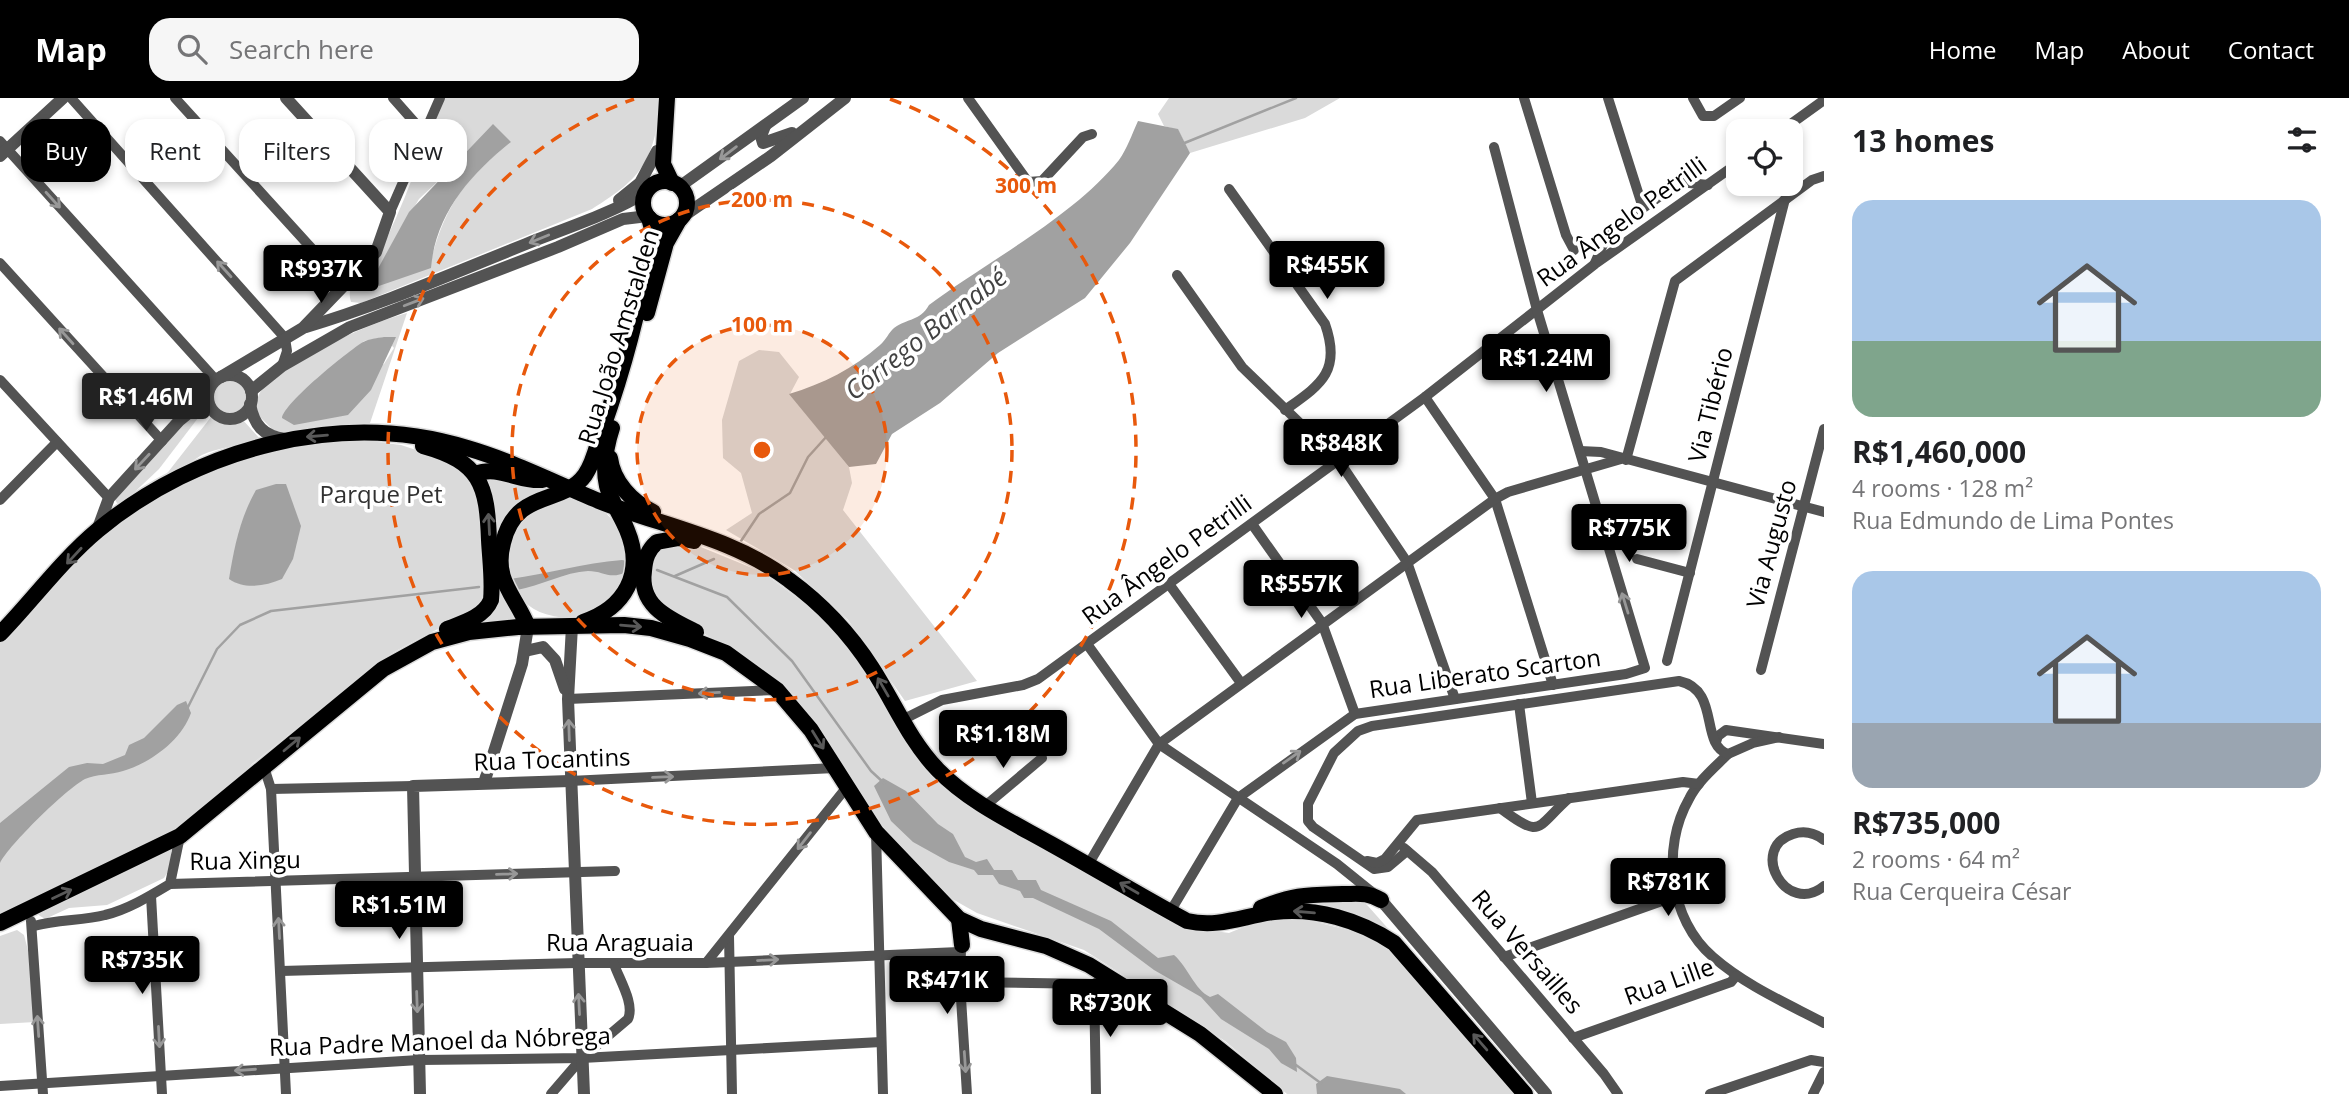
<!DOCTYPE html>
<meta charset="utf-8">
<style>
:root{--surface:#fff;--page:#f6f6f6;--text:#202124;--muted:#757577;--accent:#000}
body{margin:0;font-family:"Open Sans",sans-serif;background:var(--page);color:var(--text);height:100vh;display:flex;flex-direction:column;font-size:26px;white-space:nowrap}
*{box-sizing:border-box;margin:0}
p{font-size:23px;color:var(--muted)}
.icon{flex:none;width:38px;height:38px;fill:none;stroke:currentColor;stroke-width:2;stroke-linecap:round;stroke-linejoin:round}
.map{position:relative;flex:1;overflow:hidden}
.panel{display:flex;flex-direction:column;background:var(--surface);width:525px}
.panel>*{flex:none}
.top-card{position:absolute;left:21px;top:21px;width:665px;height:63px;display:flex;gap:14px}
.controls{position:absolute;left:1726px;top:21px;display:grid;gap:14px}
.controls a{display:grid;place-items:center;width:77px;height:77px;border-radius:14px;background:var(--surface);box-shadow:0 4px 10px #0003;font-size:35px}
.price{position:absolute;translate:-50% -60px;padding:0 16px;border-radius:7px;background:var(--accent);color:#fff;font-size:23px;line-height:46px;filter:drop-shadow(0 2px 4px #0008)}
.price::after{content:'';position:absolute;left:50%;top:42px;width:21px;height:16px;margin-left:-10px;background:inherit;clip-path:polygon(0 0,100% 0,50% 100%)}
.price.current{background:#222;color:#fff}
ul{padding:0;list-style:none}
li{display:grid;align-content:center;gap:14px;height:371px;padding:0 28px}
li span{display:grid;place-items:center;height:217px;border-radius:21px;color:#555}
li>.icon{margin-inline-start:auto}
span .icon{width:126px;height:126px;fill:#fffc;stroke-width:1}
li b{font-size:30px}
h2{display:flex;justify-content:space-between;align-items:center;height:84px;padding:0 28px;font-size:30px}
.tag{padding:0 24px;border-radius:21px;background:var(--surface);box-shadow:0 4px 10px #0003;font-size:24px;line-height:63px}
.tag.current{background:var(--accent);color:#fff}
header{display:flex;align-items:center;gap:42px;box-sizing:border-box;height:98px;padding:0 35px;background:var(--accent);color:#fff}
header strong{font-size:33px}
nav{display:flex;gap:38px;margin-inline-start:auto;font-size:24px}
.search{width:490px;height:63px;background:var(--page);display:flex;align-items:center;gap:18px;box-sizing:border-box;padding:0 24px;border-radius:21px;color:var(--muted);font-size:26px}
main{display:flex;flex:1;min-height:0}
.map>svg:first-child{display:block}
.green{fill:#dadada;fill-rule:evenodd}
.water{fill:#a1a1a1}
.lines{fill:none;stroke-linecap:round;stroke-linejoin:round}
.stream{stroke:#a1a1a1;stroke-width:2.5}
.primary-casing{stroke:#dbdbdb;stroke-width:19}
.minor{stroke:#535353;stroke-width:10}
.tertiary{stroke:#535353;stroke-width:12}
.primary{stroke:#000;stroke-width:16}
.oneway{stroke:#989898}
.oneway2{stroke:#595959}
.ring{fill:none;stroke:#e8590c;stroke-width:3.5;stroke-dasharray:12 9}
.labels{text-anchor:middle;stroke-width:7;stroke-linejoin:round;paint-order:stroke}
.street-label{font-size:24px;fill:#000;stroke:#fff}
.park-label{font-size:24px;fill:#313131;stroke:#fff}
.water-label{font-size:26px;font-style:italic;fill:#424242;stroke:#fff}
.centre{fill:#e8590c;stroke:#fff;stroke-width:3.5}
.ring-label{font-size:21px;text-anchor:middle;font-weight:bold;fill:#e8590c;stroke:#fff;stroke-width:7;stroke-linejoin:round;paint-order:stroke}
</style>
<header>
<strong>Map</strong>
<div class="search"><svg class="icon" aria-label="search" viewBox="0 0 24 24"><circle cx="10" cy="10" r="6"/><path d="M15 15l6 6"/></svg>Search here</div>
<nav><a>Home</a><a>Map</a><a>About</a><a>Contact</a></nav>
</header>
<main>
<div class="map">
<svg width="1824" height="996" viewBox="0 0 1824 996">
<rect width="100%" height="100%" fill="#fff"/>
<g class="green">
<path d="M443 0H661C654 62 644 79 592 111L361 205 351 204C344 184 368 176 376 161 404 110 421 54 443 0ZM511 44C468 78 446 105 432 159L375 176 419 101 437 84Z"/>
<path d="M1169 0H1340L1305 20 1190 55 1178 32 1164 28 1158 16Z"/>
<path d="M407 215 369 328 284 335 273 332 255 314C256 307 257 299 261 293 283 263 370 225 407 215ZM384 239 394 250 384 266 306 293 364 243Z"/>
<path d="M759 252 779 254 799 279 790 296 849 369 852 385 843 412 977 583 905 603 848 522 794 472 726 432 752 415 741 375 723 360 722 322 739 263Z"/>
<circle cx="229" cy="299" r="17"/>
<path d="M196 314 198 320 159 371 122 406 117 405 114 400Z"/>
<path d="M211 319 228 326 242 321 261 342C241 348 221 348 202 357 190 363 179 378 165 378Z"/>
<path d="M362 342 401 347 458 366 480 389 485 502C454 527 416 539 382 562L252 666C191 743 85 777 0 817V542L94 444 162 395 244 358 314 345Z"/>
<path d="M483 376 555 390 500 437 517 515 515 523 471 526 490 513Z"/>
<path d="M568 399C606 407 623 424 626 463 627 473 626 486 620 494 598 527 541 528 518 497 510 486 509 475 509 462 506 422 535 410 568 399Z"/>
<path d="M691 445 762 474 819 516 852 551 915 655 1186 829 1229 835 1258 823 1304 821 1364 836 1391 852 1517 996H1287L1225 943 1084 852 977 815 938 793 861 704 796 599 750 563 656 507 648 466 655 452Z"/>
<path d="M171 752V769L164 780 107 807 69 810 45 821 37 816Z"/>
<path d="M1319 798 1364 804 1368 808 1535 996H1529L1398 846 1305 809 1299 800Z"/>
<path d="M17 832 24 837 30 860 35 924 0 926V838Z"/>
</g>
<g class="water">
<path d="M1138 23 1178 31 1190 55 1130 145 1085 200 998 255 940 305 892 336 876 366 849 369 789 296C823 286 854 270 880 247 886 242 889 234 894 230 908 220 920 223 929 207 988 163 1073 119 1119 62 1127 51 1132 36 1138 23Z"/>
<path d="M493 26 511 44C470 77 436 115 431 170L373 190 375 176 409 114Z"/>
<path d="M384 239H396L371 292 348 317 294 327 282 320C284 305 347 254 363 244 369 241 377 240 384 239Z"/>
<path d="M276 386H286L301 428 293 461 282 481C265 488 245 492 229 481 234 450 240 420 256 392Z"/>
<path d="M622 462 627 463V474C609 482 604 473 588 473 565 474 540 488 517 492L510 481C548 476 583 465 622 462Z"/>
<path d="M186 603 191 615C181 643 150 665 123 673 111 677 96 676 85 681 66 691 9 747 0 765V725L69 669 87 665 103 666 125 657 129 647 144 640 177 607Z"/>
<path d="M883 680 906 693 938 726 953 736 965 759 976 764 987 761 994 772H1012L1018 782H1036L1041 792 1111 823 1158 860 1174 857C1188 869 1194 891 1210 899L1218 896 1267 934 1286 944 1296 960 1297 974 1281 965 1269 951 1221 921 1201 899 1154 872 1099 831 1033 800H1024L1020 793 999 786 993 777H978L974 772 949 764 913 744 891 723 874 688Z"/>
<path d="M1327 978 1400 991 1406 996H1317L1316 986Z"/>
</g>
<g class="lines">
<g class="stream">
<path d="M1182 46 1296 0"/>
<path d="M741 443 759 416 790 395 808 359 827 338"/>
<path d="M657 472 727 499 792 563 871 673 884 685"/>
<path d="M675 478 714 461"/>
<path d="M187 611 217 551 240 527 271 513 479 489"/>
<path d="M1296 967 1322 986"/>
</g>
<g class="primary-casing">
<g id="primary">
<path d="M667 0 663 66 672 85"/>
<circle cx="665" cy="105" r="22"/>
<path d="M647 215 666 145 679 122"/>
<path d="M423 348C481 364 487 387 489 442 490 462 493 482 491 502 484 519 463 525 447 531"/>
<path d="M610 360C613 384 632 404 653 414"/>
<path d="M476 376C498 367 519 384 542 382"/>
<path d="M694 443 679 440 657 444C648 452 645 460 644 473 639 508 668 520 696 534"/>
<path d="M583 524C625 510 645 475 627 432 621 417 611 404 607 388 603 370 606 348 612 330"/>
<path d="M528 529C516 498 493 483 503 445 516 390 563 408 585 377 594 364 597 347 602 332 625 267 643 200 652 131L649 120"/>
<path d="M0 536C32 503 62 462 98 432 197 350 341 311 467 350 512 363 555 385 599 403 662 428 734 440 789 482 822 506 850 536 872 570 894 604 909 642 938 672 969 704 1012 724 1051 746 1096 771 1141 798 1187 823 1219 830 1243 818 1274 814 1316 809 1359 822 1394 845L1525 996"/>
<path d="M1261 810C1295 796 1308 797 1343 796 1359 796 1367 794 1381 802"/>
<path d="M959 821 962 847"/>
<path d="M0 825 180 738 383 571 432 544 469 534 518 529 624 527 651 530 690 541 726 555 777 592 811 632 876 734 959 821 981 831 1046 848 1089 867 1200 936 1275 996"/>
</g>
</g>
<g class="minor">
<path d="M71 0 285 240 287 253 282 268"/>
<path d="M175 0 344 186"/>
<path d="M393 0 424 35"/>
<path d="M968 0 1028 84 1042 83 1083 39 1092 36"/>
<path d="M1524 0 1566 137 1574 152"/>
<path d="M1608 0 1643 110"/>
<path d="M1693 0 1703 18H1714L1740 0"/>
<path d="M1781 33 1824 2"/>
<path d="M0 43 216 282"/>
<path d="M1229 91 1325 226C1342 274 1320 287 1285 312"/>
<path d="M390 114 440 0"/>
<path d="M0 165 162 343"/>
<path d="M1595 165 1608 135 1680 84 1708 87"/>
<path d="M1177 177 1242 269 1339 363 1407 464 1455 601"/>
<path d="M0 282 109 400"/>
<path d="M1425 299 1495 401 1553 587"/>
<path d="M1580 353 1601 354 1824 414"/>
<path d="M1626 362 1675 183 1812 82 1824 78"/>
<path d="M0 402 57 344"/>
<path d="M1252 426 1322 525 1355 616"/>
<path d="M1637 461 1690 475"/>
<path d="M1169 486 1241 585"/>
<path d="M1087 546 1159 646 1337 766 1373 795"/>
<path d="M1667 563 1785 101"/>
<path d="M1761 572 1824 331"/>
<path d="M568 601 776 592"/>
<path d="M1519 606 1532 705"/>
<path d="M902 622 942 602 1023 587 1038 581 1425 299 1595 166 1738 65"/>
<path d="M1716 644 1718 638 1726 632 1824 646"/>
<path d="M1728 656C1714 670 1698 683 1689 701 1661 750 1669 821 1713 859 1745 887 1786 905 1824 925"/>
<path d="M264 669 271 691 286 996"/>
<path d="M570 683 835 670"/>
<path d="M271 691 413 688"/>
<path d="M985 708 1042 660"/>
<path d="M1500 710C1543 742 1535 730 1569 700"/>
<path d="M876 734 883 996"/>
<path d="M1824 742C1815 735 1805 732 1793 736 1748 750 1786 819 1824 788"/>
<path d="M1404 750 1432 774 1604 976 1618 996"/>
<path d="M1407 753 1388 769 1374 771 1313 729 1308 723V706L1334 655 1358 633 1372 628 1679 583C1721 592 1699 646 1728 656L1753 645 1779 639"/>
<path d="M1367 763 1377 765 1385 761 1417 722 1683 684 1699 686"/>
<path d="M1088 767 1159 646 1495 401 1508 394 1621 361"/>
<path d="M170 786 615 773"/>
<path d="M151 798 162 996"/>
<path d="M1170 814 1238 700 1355 616 1626 576 1645 570 1537 212 1494 49"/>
<path d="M31 823 43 996"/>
<path d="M34 828C57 821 82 823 105 817 127 812 150 798 170 786L180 738"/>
<path d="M729 838 732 996"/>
<path d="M961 851 960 884 967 996"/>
<path d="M1504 859 1676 798"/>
<path d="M706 865 846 690"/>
<path d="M281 873 577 865H706L959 854"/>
<path d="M960 884 1094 886 1107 878"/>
<path d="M1094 886 1096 996"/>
<path d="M1573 940 1731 884 1736 878"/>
<path d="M0 988 419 962 582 960 881 944"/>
<path d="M551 996 582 960 628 921C635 906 619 881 614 866"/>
<path d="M1710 996 1811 962 1824 964"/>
<path d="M1813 996 1824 974"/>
</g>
<g class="tertiary">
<path d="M765 28 761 38 763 45 792 35"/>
<path d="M0 58 63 0"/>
<path d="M679 89 803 0"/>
<path d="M619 102 640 85 657 53"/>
<path d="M682 119 771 58 845 0"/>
<path d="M306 229C381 207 453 175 526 146 566 130 611 116 648 93"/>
<circle cx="230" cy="299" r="22"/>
<path d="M221 279 303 230 376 154 390 114 286 0"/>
<path d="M251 293 282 268 350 229 558 149 623 121 648 118"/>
<path d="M250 306C254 327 263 338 285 341"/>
<path d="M98 430 109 400 179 323 208 299"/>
<path d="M572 528 568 601 584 996"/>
<path d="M525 553 543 549 555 562 565 591"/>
<path d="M484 685 522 566 528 529"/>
<path d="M1381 802 1546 996"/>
<path d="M420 996 413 688 570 683"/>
</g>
<use href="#primary" class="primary"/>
</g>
<defs><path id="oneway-shaft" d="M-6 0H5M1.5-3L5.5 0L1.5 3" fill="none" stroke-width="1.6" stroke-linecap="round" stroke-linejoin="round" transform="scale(1.75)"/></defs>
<g class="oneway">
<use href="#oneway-shaft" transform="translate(728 55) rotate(143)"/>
<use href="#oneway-shaft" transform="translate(53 102) rotate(48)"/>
<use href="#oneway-shaft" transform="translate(539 141) rotate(158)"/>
<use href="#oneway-shaft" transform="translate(224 171) rotate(-132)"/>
<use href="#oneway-shaft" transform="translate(414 204) rotate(-21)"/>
<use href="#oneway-shaft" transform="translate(66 238) rotate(-132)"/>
<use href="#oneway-shaft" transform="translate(142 364) rotate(133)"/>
<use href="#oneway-shaft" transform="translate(1625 505) rotate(-107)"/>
<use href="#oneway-shaft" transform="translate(709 595) rotate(177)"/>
<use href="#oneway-shaft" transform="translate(569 632) rotate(-92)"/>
<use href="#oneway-shaft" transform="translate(1292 659) rotate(-35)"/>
<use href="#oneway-shaft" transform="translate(663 679) rotate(-2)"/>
<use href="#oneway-shaft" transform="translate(804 743) rotate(128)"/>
<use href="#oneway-shaft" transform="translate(507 776) rotate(-2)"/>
<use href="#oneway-shaft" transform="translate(279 830) rotate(-93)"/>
<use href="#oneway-shaft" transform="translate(768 862) rotate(-3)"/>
<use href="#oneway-shaft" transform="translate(417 904) rotate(88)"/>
<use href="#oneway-shaft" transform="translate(579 906) rotate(-93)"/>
<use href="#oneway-shaft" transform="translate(38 928) rotate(-94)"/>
<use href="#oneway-shaft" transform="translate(159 939) rotate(87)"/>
<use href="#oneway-shaft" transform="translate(965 964) rotate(86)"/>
<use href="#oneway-shaft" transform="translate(245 972) rotate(176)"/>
</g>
<g class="oneway2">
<use href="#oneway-shaft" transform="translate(317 338) rotate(175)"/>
<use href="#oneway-shaft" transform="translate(489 426) rotate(-93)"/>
<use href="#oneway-shaft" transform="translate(74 458) rotate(133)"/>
<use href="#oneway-shaft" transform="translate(631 528) rotate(5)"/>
<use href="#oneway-shaft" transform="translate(883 589) rotate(-120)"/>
<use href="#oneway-shaft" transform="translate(818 642) rotate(58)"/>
<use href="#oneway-shaft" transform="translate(292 646) rotate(-40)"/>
<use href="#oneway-shaft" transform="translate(1129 790) rotate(-150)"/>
<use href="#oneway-shaft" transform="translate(62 796) rotate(-25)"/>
<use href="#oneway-shaft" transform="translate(1304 814) rotate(-175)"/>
<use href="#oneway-shaft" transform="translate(1480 944) rotate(-131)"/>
</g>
<circle cx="762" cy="352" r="125" fill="#e8590c" fill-opacity=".12"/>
<g class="ring">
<circle cx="762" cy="352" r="125"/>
<circle cx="762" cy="352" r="250"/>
<path d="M890 1A374 374 0 1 1 634 1"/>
</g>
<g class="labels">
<g class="street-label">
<text transform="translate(1622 124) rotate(-36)" y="8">Rua Ângelo Petrilli</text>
<text transform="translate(619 239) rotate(-73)" y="8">Rua João Amstalden</text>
<text transform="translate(1711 307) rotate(-76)" y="8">Via Tibério</text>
<text transform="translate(1772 446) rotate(-75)" y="8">Via Augusto</text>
<text transform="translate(1167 462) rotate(-36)" y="8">Rua Ângelo Petrilli</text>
<text transform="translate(1485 576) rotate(-8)" y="8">Rua Liberato Scarton</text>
<text transform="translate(552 662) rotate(-2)" y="8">Rua Tocantins</text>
<text transform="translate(245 763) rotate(-1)" y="8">Rua Xingu</text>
<text x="620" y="853">Rua Araguaia</text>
<text transform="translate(1527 854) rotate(49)" y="8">Rua Versailles</text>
<text transform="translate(1669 884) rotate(-20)" y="8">Rua Lille</text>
<text transform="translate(440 944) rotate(-2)" y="8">Rua Padre Manoel da Nóbrega</text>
</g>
<g class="park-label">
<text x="381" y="405">Parque Pet</text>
</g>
<g class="water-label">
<text transform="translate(926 236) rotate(-38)" y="9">Córrego Barnabé</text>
</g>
</g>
<circle cx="762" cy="352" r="10" class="centre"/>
<g class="ring-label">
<text x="1026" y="95">300 m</text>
<text x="762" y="109">200 m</text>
<text x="762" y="234">100 m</text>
</g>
</svg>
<div class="controls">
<a><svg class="icon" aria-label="locate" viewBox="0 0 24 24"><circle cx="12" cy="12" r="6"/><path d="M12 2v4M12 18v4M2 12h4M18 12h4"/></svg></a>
</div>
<b class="price" style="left:1327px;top:203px">R$455K</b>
<b class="price" style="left:321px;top:207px">R$937K</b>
<b class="price" style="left:1546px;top:296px">R$1.24M</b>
<b class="price current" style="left:146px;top:335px">R$1.46M</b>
<b class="price" style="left:1341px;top:381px">R$848K</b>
<b class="price" style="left:1629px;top:466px">R$775K</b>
<b class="price" style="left:1301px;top:522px">R$557K</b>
<b class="price" style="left:1003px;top:672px">R$1.18M</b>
<b class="price" style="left:1668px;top:820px">R$781K</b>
<b class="price" style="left:399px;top:843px">R$1.51M</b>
<b class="price" style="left:142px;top:898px">R$735K</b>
<b class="price" style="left:947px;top:918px">R$471K</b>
<b class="price" style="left:1110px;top:941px">R$730K</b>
<div class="top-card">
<a class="tag current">Buy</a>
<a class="tag">Rent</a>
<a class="tag">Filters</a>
<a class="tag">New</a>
</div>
</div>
<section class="panel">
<h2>13 homes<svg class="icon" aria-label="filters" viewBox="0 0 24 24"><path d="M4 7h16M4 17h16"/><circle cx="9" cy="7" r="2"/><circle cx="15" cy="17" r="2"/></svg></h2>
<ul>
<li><span style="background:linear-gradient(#a9c7e8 65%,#7fa58c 0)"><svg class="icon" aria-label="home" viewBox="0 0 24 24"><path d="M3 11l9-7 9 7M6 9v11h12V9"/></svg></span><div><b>R$1,460,000</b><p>4 rooms · 128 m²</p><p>Rua Edmundo de Lima Pontes</p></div></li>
<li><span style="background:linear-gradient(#a9c7e8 70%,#9aa5b1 0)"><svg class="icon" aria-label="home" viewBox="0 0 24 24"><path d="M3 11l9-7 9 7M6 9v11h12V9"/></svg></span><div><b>R$735,000</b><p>2 rooms · 64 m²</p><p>Rua Cerqueira César</p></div></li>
</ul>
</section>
</main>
